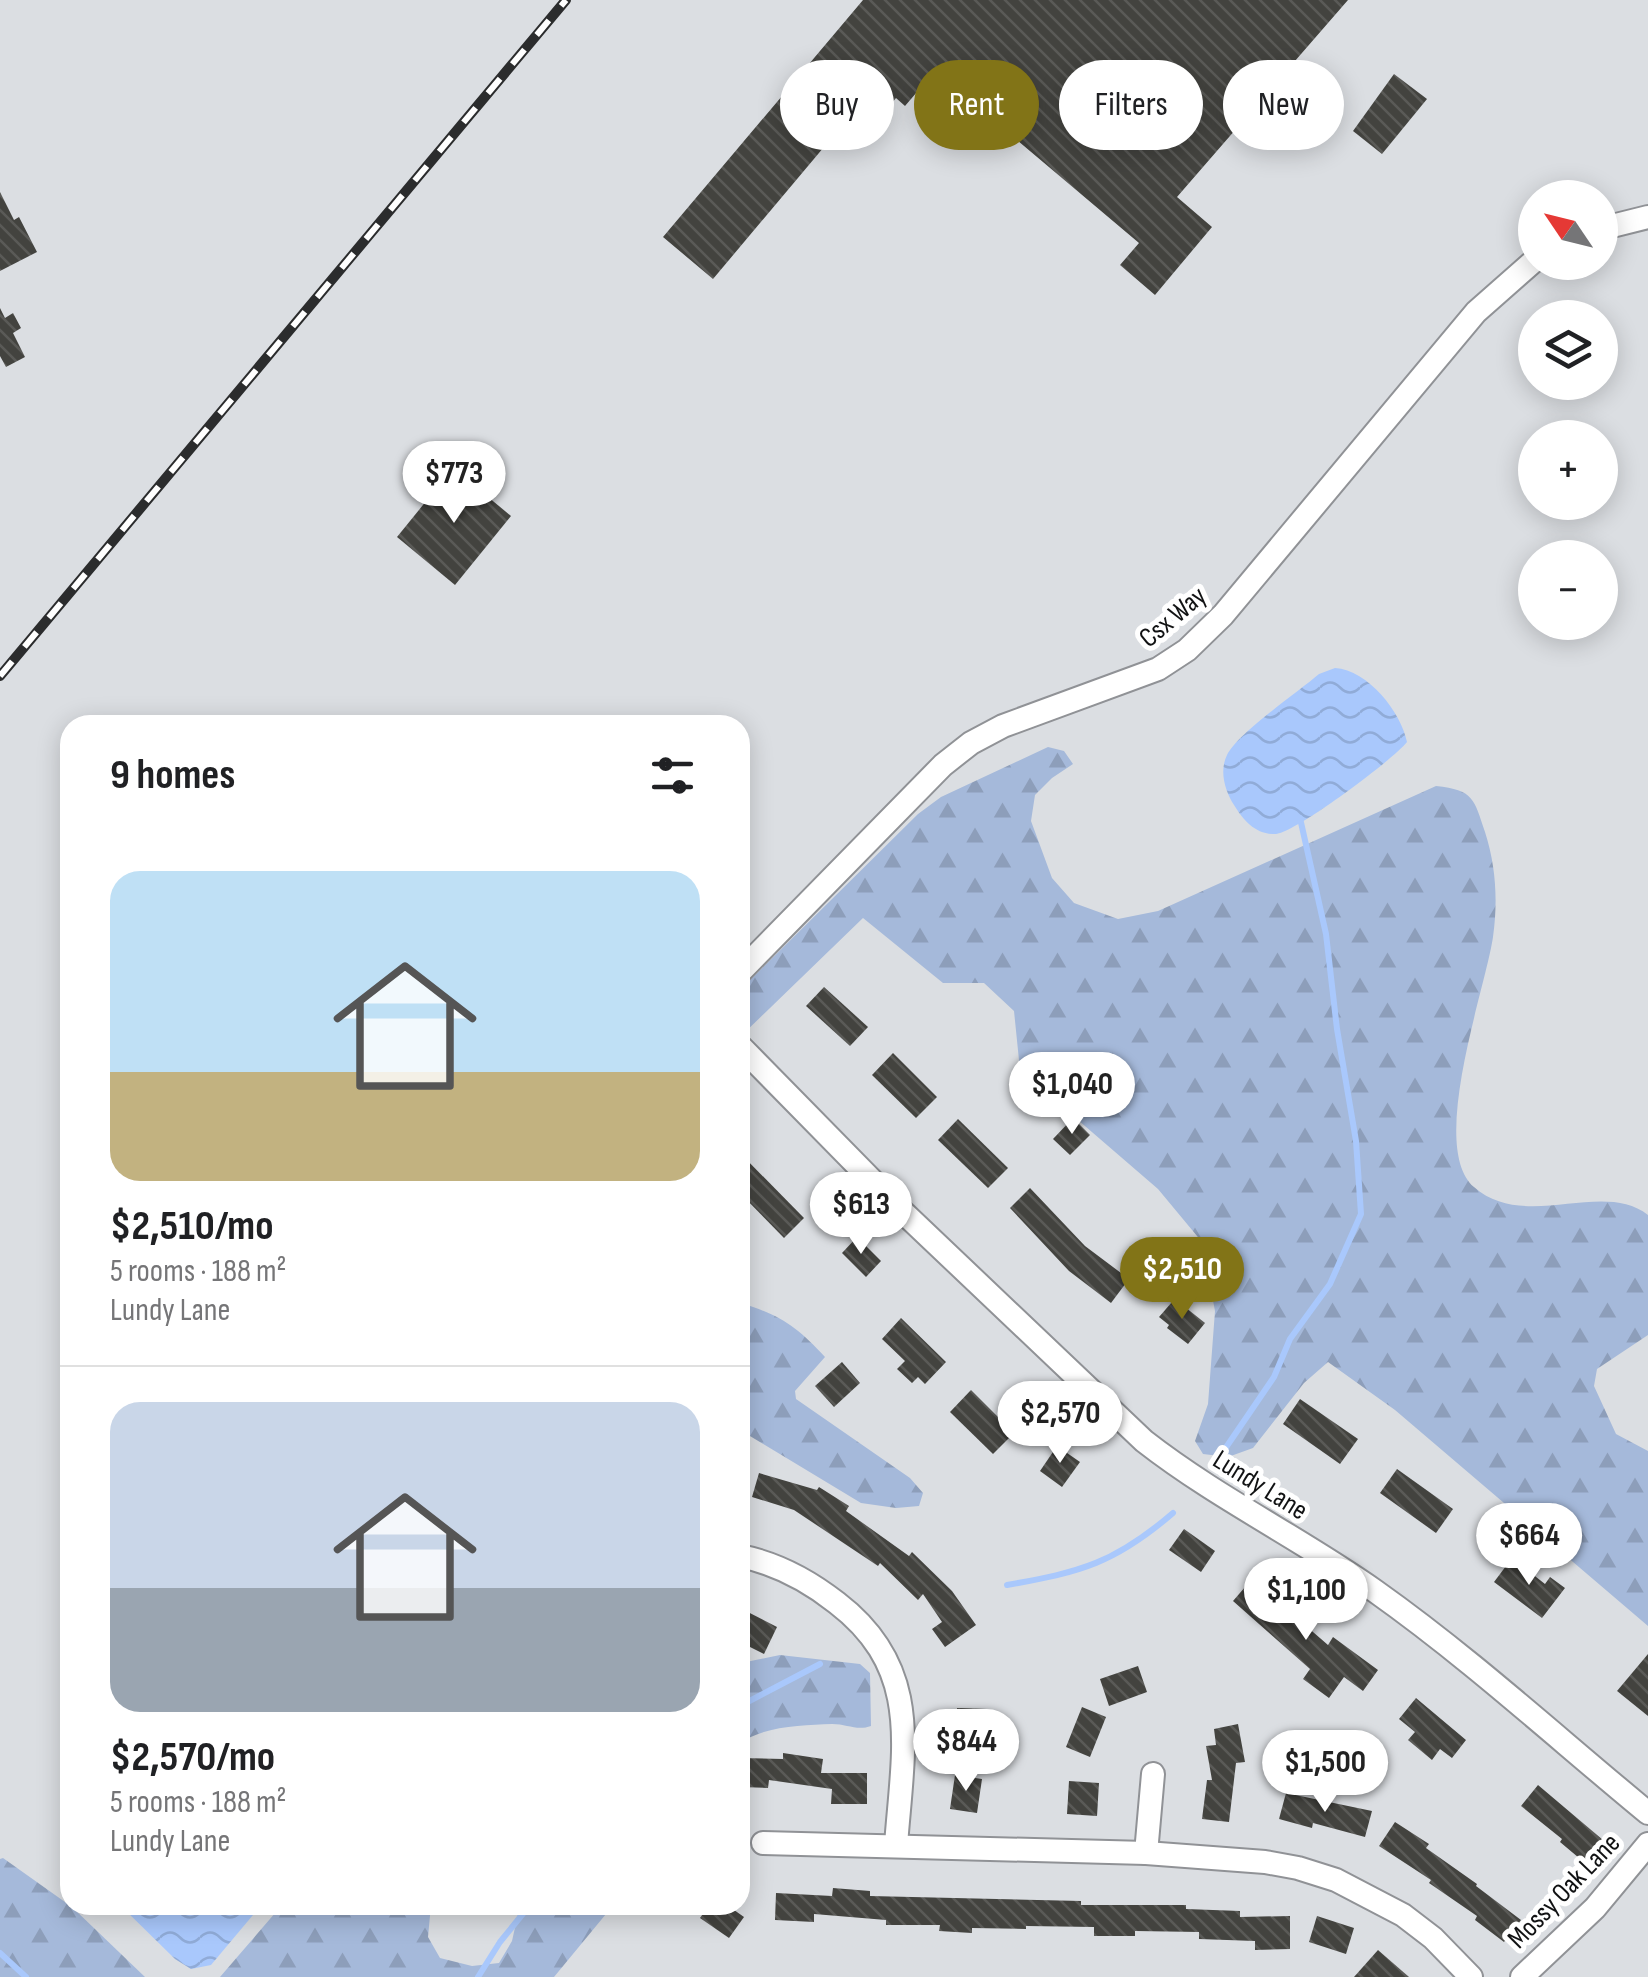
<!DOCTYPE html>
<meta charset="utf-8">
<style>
:root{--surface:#fff;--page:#f2f2f2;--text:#202124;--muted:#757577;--line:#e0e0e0;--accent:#827417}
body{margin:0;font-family:"Sofia Sans Condensed",sans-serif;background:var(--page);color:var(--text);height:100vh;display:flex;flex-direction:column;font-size:38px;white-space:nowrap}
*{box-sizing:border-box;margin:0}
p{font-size:32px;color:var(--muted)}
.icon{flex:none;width:55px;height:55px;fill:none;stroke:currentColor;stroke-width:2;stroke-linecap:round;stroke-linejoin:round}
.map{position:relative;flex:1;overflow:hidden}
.panel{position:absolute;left:60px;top:715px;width:690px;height:1200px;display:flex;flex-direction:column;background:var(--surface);border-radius:30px;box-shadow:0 5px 25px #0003}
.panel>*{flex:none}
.banner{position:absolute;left:780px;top:60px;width:718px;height:90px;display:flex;gap:20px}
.needle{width:65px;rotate:305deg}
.fabs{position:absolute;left:1518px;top:180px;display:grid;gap:20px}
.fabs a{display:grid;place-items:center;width:100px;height:100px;border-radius:50%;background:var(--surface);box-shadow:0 5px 25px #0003;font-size:50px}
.price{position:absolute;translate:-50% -85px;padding:0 22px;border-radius:35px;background:#fff;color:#222;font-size:32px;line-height:65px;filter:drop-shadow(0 2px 5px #0008)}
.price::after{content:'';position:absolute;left:50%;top:60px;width:30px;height:22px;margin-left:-15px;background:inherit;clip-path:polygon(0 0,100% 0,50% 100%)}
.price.on{background:var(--accent);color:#fff}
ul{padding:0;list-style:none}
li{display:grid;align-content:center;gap:20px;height:530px;padding:0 50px}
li+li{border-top:2px solid var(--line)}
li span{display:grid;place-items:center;height:310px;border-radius:30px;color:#555}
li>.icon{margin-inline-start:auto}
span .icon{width:180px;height:180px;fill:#fffc;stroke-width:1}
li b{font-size:42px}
h2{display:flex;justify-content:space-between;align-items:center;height:120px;padding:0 50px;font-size:42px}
.pill{padding:0 35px;border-radius:45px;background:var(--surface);box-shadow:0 5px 25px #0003;font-size:35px;line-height:90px}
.pill.on{background:var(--accent);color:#fff}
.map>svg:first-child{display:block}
.forest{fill:url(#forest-firs)}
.water{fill:url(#water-waves)}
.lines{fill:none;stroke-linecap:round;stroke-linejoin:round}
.stream{stroke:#a9c8fc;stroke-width:6}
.building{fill:url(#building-back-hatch)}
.minor-casing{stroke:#909296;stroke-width:26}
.minor{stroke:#fff;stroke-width:22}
.rail-casing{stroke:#2b2c2d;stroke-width:10}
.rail{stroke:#fff;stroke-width:6;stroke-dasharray:19;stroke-linecap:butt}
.labels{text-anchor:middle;stroke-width:10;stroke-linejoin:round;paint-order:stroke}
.street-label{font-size:28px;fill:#111213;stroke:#fff}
</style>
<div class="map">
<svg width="1648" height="1977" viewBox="0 0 1648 1977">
<defs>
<pattern id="forest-firs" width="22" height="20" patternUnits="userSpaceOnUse" patternTransform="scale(2.5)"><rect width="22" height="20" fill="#a5b9da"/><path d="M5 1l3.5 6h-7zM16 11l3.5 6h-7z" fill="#8d9eba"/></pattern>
<pattern id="water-waves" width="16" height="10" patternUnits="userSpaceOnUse" patternTransform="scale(2.5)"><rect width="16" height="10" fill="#a9c8fc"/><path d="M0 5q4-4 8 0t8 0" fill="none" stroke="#90abd7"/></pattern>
<pattern id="building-back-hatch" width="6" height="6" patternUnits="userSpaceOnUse" patternTransform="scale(2.5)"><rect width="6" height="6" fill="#43433f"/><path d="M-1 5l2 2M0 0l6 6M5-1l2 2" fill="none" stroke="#5a5a57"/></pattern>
</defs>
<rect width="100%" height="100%" fill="#dbdee2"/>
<g class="forest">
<path d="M1048 747 1064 751 1073 764 1052 778 1035 795 1031 821 1052 878 1074 903 1118 919 1158 911 1436 786C1474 790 1474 799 1485 832 1496 866 1498 901 1493 937 1485 991 1428 1147 1474 1187 1525 1232 1602 1179 1648 1215V1335L1597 1369 1594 1386 1616 1434 1648 1451V1626L1395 1410 1328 1362 1304 1383 1253 1448 1228 1457 1203 1454 1195 1441 1208 1404 1215 1311 1202 1242 1158 1189 1020 1070 1014 1011 984 983H943L863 918 740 1037V990L918 814 941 797Z"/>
<path d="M744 1304C782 1316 798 1328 825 1357L795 1391 796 1399 910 1478 923 1493 919 1506 896 1508 861 1503 740 1430V1307Z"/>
<path d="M780 1655 860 1664 870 1673 871 1726C857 1731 847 1724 832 1724 803 1725 765 1726 740 1743V1667L746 1662Z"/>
<path d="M3 1858 72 1907 145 1977H0V1859Z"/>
<path d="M282 1905H431L428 1937 440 1958 472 1966 499 1963 512 1941 520 1905H652L606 1914 554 1977H220Z"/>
</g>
<g class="water">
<path d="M1335 668C1368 670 1401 712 1407 742 1394 759 1295 833 1276 834 1256 835 1244 821 1234 805 1225 791 1219 771 1227 755 1238 733 1298 692 1319 674Z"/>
<path d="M120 1905H255L253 1915 211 1965 191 1969 175 1959Z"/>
</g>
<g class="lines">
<g class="stream">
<path d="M1214 1465 1274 1377 1290 1339 1330 1284 1361 1214 1356 1141 1337 1029 1326 934 1300 818"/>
<path d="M1007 1585C1081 1572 1115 1563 1173 1513"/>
<path d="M740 1706 820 1664"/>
<path d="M0 1953 26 1977"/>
<path d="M478 1977 500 1942 530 1905"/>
</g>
</g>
<g class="building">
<path d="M863 0H1348L1177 197 1212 227 1155 295 1120 265 1139 243 935 71 905 106 896 98 885 112 866 97 713 279 663 237Z"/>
<path d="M1394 74 1427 99 1382 154 1353 131Z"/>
<path d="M0 192 14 220 19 217 37 252 0 271Z"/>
<path d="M0 308 5 318 13 313 21 328 13 333 25 357 6 367 0 356Z"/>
<path d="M453 468 511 516 455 585 397 537Z"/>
<path d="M824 987 868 1027 850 1046 806 1006Z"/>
<path d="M893 1053 937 1097 916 1118 872 1075Z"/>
<path d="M1073 1118 1090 1135 1070 1155 1053 1139Z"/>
<path d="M958 1119 1008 1168 988 1188 938 1140Z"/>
<path d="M740 1153 804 1218 784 1238 740 1193Z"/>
<path d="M1030 1188 1085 1246 1129 1279 1111 1303 1069 1271 1010 1208Z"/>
<path d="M857 1237 881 1261 866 1277 842 1253Z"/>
<path d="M1172 1302 1182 1310 1185 1307 1205 1323 1188 1344 1167 1328 1169 1325 1159 1317Z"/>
<path d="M901 1318 946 1362 925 1384 918 1377 912 1383 897 1369 905 1361 882 1339Z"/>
<path d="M842 1362 860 1383 834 1407 815 1386Z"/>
<path d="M971 1390 1014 1433 993 1454 950 1412Z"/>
<path d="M1300 1399 1358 1439 1340 1464 1283 1424Z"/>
<path d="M1057 1446 1080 1462 1062 1487 1040 1471Z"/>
<path d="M1397 1469 1453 1509 1436 1533 1380 1493Z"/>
<path d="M759 1473 817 1490 819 1487 849 1506 846 1511 909 1556 912 1552 952 1591 976 1625 945 1647 932 1629 942 1622 923 1594 918 1600 880 1563 878 1566 794 1510 752 1497Z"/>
<path d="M1184 1529 1215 1551 1201 1572 1169 1550Z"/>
<path d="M1512 1558 1545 1584 1550 1577 1565 1588 1542 1618 1494 1582Z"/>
<path d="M1252 1579 1328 1645 1333 1637 1378 1670 1363 1691 1344 1677 1329 1698 1303 1679 1310 1669 1233 1601Z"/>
<path d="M740 1608 777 1627 764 1654 740 1642Z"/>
<path d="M1648 1654V1716L1617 1691Z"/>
<path d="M1138 1666 1147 1692 1109 1706 1100 1679Z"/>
<path d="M1416 1698 1466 1740 1452 1758 1440 1749 1432 1760 1408 1740 1415 1732 1399 1719Z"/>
<path d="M1082 1707 1106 1717 1090 1757 1066 1747Z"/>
<path d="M957 1708 987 1709 986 1751 956 1750Z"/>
<path d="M1238 1724 1245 1762 1236 1763 1229 1822 1202 1819 1207 1780H1212L1206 1746 1216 1745 1214 1729Z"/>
<path d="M783 1753 823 1759 821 1773H867V1804H831L832 1789 769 1780 768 1788 740 1787V1758L783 1759Z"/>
<path d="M955 1775 982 1779 977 1813 950 1809Z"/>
<path d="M1069 1781 1099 1783 1097 1816 1067 1814Z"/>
<path d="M1538 1785 1603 1840 1585 1863 1560 1842 1562 1839 1521 1806Z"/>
<path d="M1286 1793 1372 1811 1365 1837 1313 1823 1312 1828 1279 1819Z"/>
<path d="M1395 1822 1429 1844 1426 1848 1477 1884 1476 1886 1521 1920 1504 1942 1475 1920 1477 1916 1429 1883 1431 1880 1379 1846Z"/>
<path d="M833 1888 870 1891V1896L1081 1901V1905H1186V1909L1240 1911V1917L1290 1916V1949L1255 1950V1941L1199 1939V1932L1135 1931V1936H1094V1927L1026 1926V1929L972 1928V1933L939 1931 940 1925H886V1920L814 1914V1922L775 1920 776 1893 832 1896Z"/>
<path d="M709 1905H727L744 1917 729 1938 700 1918Z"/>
<path d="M1317 1916 1354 1928 1346 1954 1309 1942Z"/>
<path d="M1378 1950 1409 1977H1354Z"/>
</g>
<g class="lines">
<g class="minor-casing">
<g id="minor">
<path d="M1600 229 1648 217"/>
<path d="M740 972 943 765 971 743 1003 726 1158 669 1187 650 1223 615 1476 312 1535 260"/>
<path d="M741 1047 905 1214 1144 1441C1217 1498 1300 1538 1375 1591 1471 1659 1558 1739 1648 1813"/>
<path d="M740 1556C775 1563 809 1581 837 1603 923 1669 903 1749 896 1845"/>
<path d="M763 1843 1146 1853 1265 1862 1298 1868 1336 1880 1403 1915 1433 1938 1471 1977"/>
<path d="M1146 1853 1153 1774"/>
<path d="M1522 1977 1595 1908 1648 1844"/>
</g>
</g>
<use href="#minor" class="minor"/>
<g class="rail-casing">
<path id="rail" d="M0 676 566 0"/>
</g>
<use href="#rail" class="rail"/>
</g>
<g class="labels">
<g class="street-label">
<text transform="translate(1172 616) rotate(-40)" y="10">Csx Way</text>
<text transform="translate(1261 1484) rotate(32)" y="10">Lundy Lane</text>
<text transform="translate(1563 1890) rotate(-46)" y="10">Mossy Oak Lane</text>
</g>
</g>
</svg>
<div class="fabs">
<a><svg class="needle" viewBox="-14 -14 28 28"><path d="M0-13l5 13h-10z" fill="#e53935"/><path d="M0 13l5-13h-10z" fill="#757577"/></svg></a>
<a><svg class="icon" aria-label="layers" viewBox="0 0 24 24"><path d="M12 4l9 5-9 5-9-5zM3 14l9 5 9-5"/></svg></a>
<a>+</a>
<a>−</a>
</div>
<b class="price" style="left:454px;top:526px">$773</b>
<b class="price" style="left:1072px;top:1137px">$1,040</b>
<b class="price" style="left:861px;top:1257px">$613</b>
<b class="price on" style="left:1182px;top:1322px">$2,510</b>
<b class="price" style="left:1060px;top:1466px">$2,570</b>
<b class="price" style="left:1529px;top:1588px">$664</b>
<b class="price" style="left:1306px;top:1643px">$1,100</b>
<b class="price" style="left:966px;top:1794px">$844</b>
<b class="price" style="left:1325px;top:1815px">$1,500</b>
<div class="banner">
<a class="pill">Buy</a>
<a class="pill on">Rent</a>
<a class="pill">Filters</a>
<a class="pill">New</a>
</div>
<section class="panel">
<h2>9 homes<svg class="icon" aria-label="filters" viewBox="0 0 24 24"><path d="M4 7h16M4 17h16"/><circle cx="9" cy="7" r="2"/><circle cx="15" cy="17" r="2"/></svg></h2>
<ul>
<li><span style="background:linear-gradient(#bfe0f5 65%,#c2b280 0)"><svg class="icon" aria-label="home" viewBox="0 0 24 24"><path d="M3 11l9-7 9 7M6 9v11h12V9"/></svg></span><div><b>$2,510/mo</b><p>5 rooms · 188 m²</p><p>Lundy Lane</p></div></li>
<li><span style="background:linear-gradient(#c9d6e8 60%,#9aa5b1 0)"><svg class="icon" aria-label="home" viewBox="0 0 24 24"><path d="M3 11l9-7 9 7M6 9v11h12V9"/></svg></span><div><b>$2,570/mo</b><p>5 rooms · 188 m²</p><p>Lundy Lane</p></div></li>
</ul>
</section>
</div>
